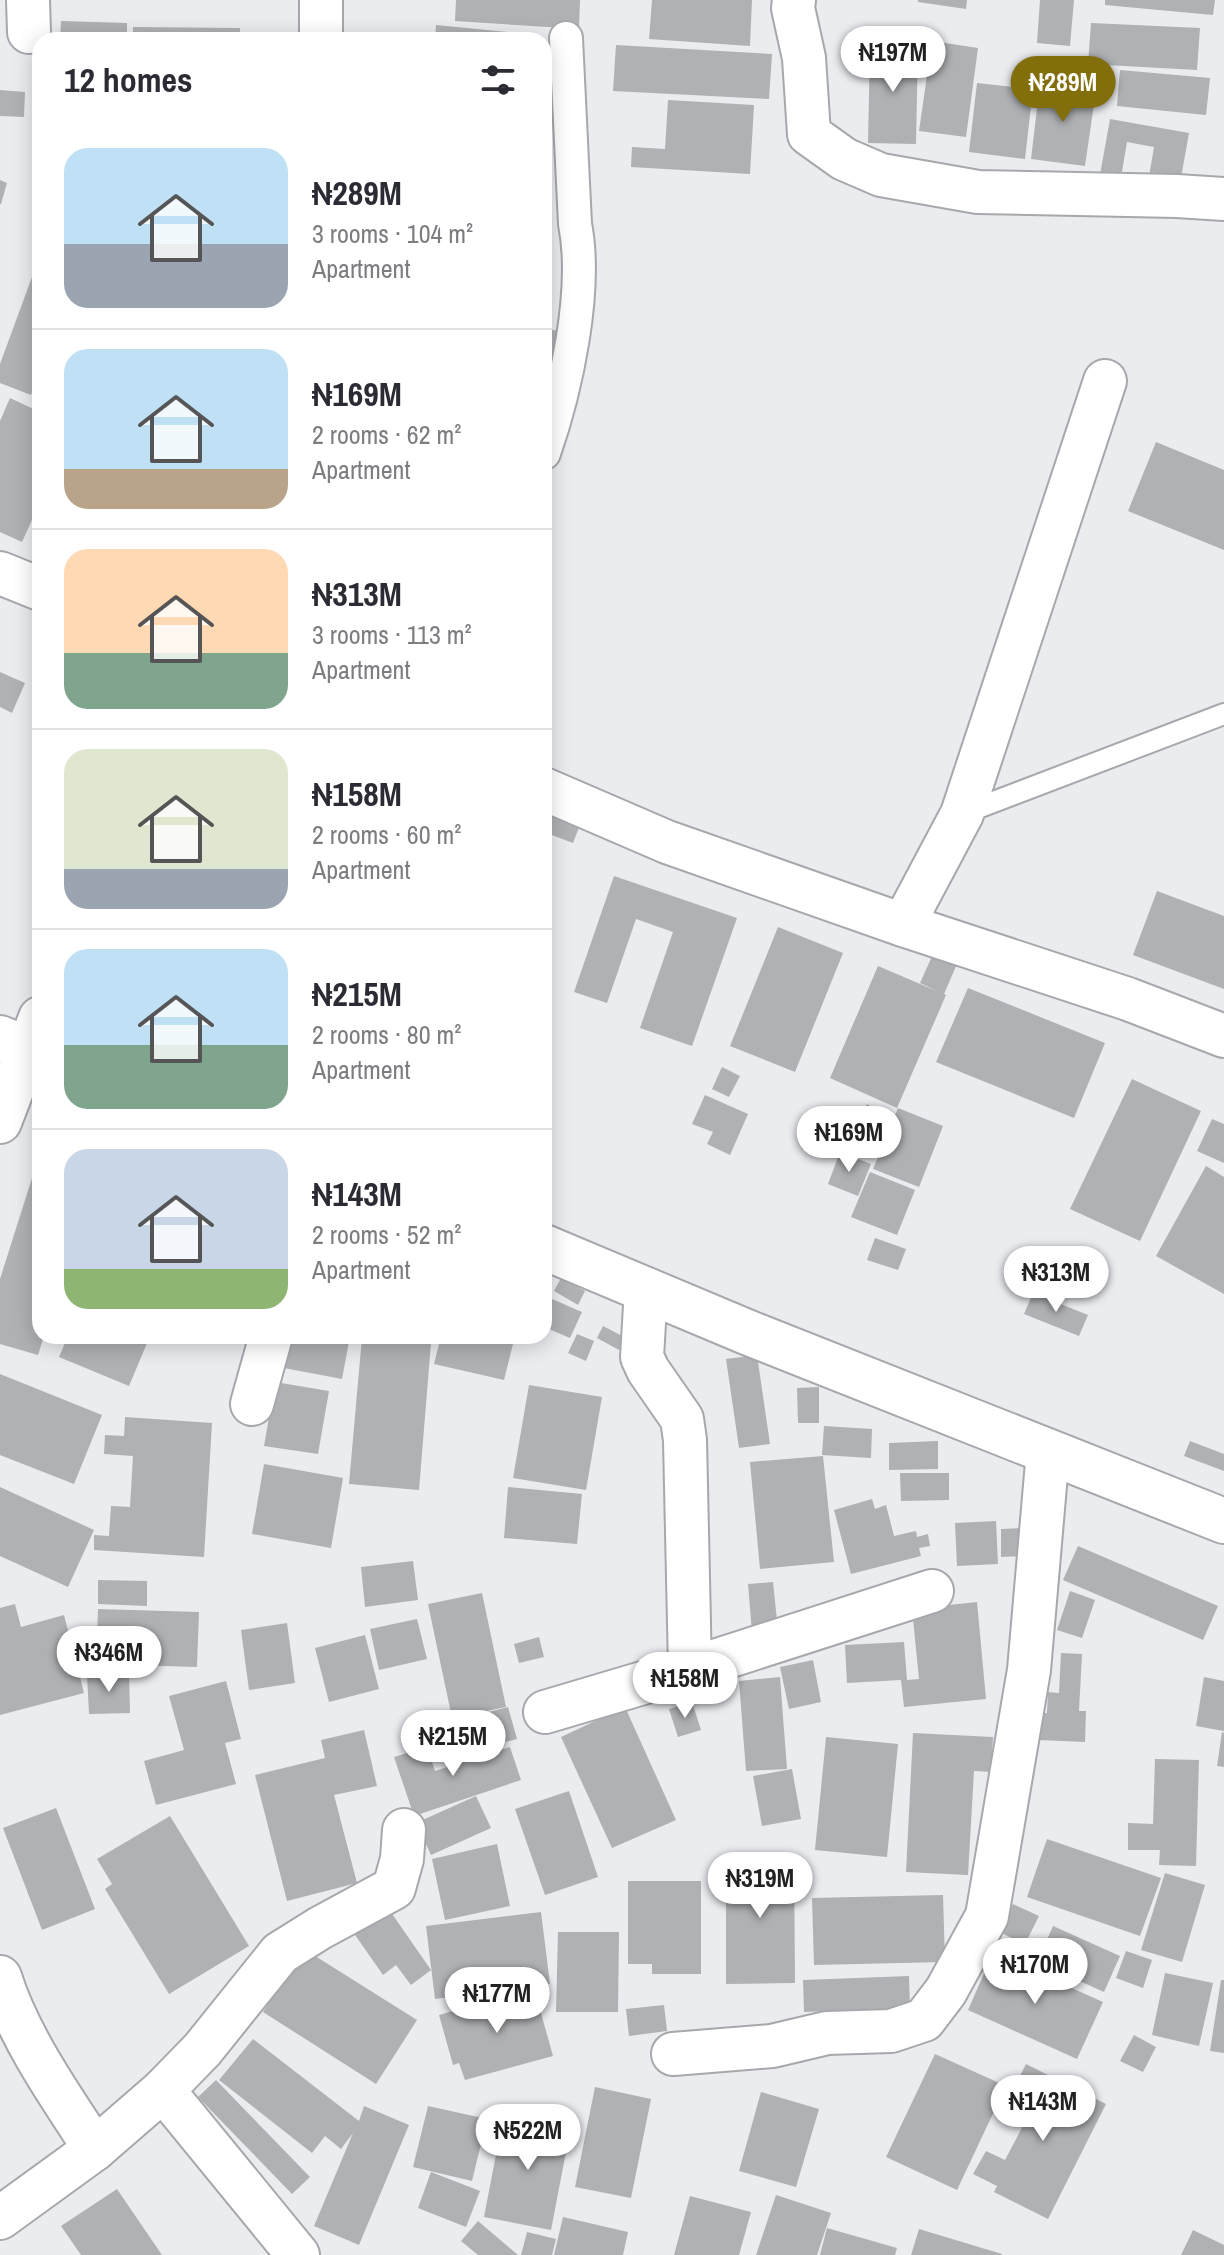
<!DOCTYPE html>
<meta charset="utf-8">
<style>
:root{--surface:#fff;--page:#f2f2f3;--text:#2b2b33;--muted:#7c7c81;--line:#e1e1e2;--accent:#836e0c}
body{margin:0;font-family:"Archivo Narrow",sans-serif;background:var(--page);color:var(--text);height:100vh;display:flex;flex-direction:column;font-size:30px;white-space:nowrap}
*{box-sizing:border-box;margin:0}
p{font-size:26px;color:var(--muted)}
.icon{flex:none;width:44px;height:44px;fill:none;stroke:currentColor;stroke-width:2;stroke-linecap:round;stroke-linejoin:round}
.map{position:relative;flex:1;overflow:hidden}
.side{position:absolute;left:32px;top:32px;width:520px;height:1312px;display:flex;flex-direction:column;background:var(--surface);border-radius:24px;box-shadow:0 4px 20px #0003}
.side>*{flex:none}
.price{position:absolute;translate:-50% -68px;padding:0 18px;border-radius:28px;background:#fff;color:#222;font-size:26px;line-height:52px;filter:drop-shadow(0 2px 4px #0008)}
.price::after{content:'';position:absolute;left:50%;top:48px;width:24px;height:18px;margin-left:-12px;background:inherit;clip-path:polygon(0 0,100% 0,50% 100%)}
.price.active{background:var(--accent);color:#fff}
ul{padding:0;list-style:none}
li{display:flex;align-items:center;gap:24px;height:200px;padding:0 32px}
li+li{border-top:2px solid var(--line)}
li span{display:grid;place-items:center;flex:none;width:224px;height:160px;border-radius:24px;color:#555}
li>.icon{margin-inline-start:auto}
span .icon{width:96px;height:96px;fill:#fffc;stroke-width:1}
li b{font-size:34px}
h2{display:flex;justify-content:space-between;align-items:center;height:96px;padding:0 32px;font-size:34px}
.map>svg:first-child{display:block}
.building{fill:#afb1b4}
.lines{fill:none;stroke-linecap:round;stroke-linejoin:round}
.service-casing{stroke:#a6a8ab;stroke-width:24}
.pedestrian-casing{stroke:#a6a8ab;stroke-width:36}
.minor-casing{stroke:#a6a8ab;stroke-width:46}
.tertiary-casing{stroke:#a6a8ab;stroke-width:48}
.service{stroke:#fff;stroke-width:20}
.pedestrian{stroke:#fff;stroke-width:32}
.minor{stroke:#fff;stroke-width:42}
.tertiary{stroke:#fff;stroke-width:44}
</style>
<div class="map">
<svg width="1224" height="2255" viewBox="0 0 1224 2255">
<rect width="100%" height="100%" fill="#eaecf0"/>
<g class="building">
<path d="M456 0H580L579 29 455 21Z"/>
<path d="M652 0H752L750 46 649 39Z"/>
<path d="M918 0H967L966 9 918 2Z"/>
<path d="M1040 0H1074L1070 46 1037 43Z"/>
<path d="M1105 0H1215L1213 15 1105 5Z"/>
<path d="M61 21 127 23V40H60Z"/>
<path d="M1091 23 1200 28 1197 70 1088 64Z"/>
<path d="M436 25 517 33 516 40H435Z"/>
<path d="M133 27 240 28V40H133Z"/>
<path d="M932 41 978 48 966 137 919 131Z"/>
<path d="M616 45 772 54 769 99 613 91Z"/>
<path d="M870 45 918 46 916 144 868 143Z"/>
<path d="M1120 70 1210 78 1206 115 1117 106Z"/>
<path d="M977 83 1033 89 1025 159 969 152Z"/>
<path d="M1040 83 1096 90 1085 166 1031 159Z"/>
<path d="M0 90 25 92 24 117 0 116Z"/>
<path d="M668 100 754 105 750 174 631 167 632 147 665 149Z"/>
<path d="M1110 119 1189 133 1177 200 1146 194 1154 147 1127 142 1119 189 1098 186Z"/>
<path d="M0 180 7 183 1 204H0Z"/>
<path d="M32 277 40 280V371L31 395 0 383V364Z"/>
<path d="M544 328 558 331 553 358 544 357Z"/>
<path d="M10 398 40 412V502L22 542 0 532V421Z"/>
<path d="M1156 442 1224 470V550L1128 511Z"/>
<path d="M0 672 25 683 12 713 0 707Z"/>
<path d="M544 802 583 817 573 843 544 832Z"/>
<path d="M614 876 737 918 692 1046 640 1028 673 932 636 919 607 1003 574 992Z"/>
<path d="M1157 891 1224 916V989L1133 955Z"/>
<path d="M778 927 843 953 795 1072 730 1046Z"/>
<path d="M933 954 957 964 944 994 946 995 897 1108 830 1078 878 966 939 992 920 983Z"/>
<path d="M968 988 1105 1043 1074 1118 936 1062Z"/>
<path d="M722 1067 740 1076 729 1097 712 1089Z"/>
<path d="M1132 1079 1201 1111 1140 1241 1070 1209Z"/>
<path d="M705 1095 748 1114 730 1155 707 1144 713 1132 692 1124Z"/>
<path d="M867 1104 883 1113 871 1134 855 1125Z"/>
<path d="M898 1108 943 1126 919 1187 873 1169Z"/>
<path d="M1212 1119 1224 1124V1163L1197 1151Z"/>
<path d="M840 1152 871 1164 858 1196 828 1184Z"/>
<path d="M39 1156 40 1336H44L38 1355 0 1344V1279Z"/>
<path d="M1206 1166 1224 1177V1294L1156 1256Z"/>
<path d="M870 1172 915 1190 897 1235 851 1217Z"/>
<path d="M875 1238 906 1249 898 1270 867 1260Z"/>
<path d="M561 1278 585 1291 578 1305 554 1291Z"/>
<path d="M1033 1293 1088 1315 1079 1336 1024 1314Z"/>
<path d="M552 1299 582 1312 570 1338 544 1327V1317Z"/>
<path d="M603 1326 626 1338 619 1350 597 1338Z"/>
<path d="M577 1334 594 1341 586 1361 568 1353Z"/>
<path d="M68 1336H150L129 1386 59 1357Z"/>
<path d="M290 1336H350L342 1379 284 1368Z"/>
<path d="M441 1336H515L504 1380 434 1364Z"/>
<path d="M362 1337 431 1343 419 1490 349 1484Z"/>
<path d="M757 1355 770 1444 739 1448 726 1359Z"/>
<path d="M0 1374 102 1415 74 1484 0 1455Z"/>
<path d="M275 1382 329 1391 318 1454 264 1446Z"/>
<path d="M529 1385 602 1397 586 1490 513 1478Z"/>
<path d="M819 1387V1423H798L797 1388Z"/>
<path d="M125 1417 212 1423 204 1557 94 1550V1535L109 1536 111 1506 130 1507 133 1456 104 1454 105 1435 124 1436Z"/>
<path d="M824 1426 872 1429 871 1458 822 1455Z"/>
<path d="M938 1441V1469L889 1470V1443Z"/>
<path d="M1190 1441 1224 1454V1471L1184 1456Z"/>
<path d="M823 1456 834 1562 760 1569 750 1462Z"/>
<path d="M264 1464 343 1478 331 1548 252 1534Z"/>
<path d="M900 1473H949V1500L901 1501Z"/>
<path d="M0 1487 94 1530 68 1587 0 1556Z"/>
<path d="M508 1487 582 1494 577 1544 504 1538Z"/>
<path d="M872 1499 875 1509 886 1505 894 1536 916 1531 917 1537 928 1534 930 1546 919 1548 921 1556 851 1574 834 1510Z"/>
<path d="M996 1521 998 1564 957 1566 955 1523Z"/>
<path d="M1024 1528V1556L1001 1557V1529Z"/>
<path d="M1078 1546 1218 1606 1203 1640 1063 1580Z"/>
<path d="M413 1561 418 1600 365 1607 361 1567Z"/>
<path d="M98 1580 147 1581V1606L98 1604Z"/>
<path d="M773 1582 778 1630 752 1632 748 1584Z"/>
<path d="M1070 1591 1095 1600 1082 1638 1057 1630Z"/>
<path d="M482 1593 506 1707 452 1718 428 1604Z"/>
<path d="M977 1602 986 1699 904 1707 901 1680 847 1683 845 1645 904 1642 907 1680 919 1679 912 1609Z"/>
<path d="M15 1604 21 1627 64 1615 84 1693 0 1715V1608Z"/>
<path d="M98 1609 199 1612 197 1667 96 1664Z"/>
<path d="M417 1619 427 1659 379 1670 370 1629Z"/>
<path d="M287 1623 295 1683 249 1690 241 1630Z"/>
<path d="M365 1635 379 1689 329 1702 315 1648Z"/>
<path d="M539 1637 544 1657 519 1663 514 1644Z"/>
<path d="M1061 1653 1082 1654 1079 1711H1086L1085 1742 1038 1740 1040 1713H1047L1048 1692 1059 1693Z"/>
<path d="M813 1660 821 1702 789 1709 780 1667Z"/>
<path d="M129 1673 130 1713 89 1714 87 1675Z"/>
<path d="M780 1677 787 1769 746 1771 739 1681Z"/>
<path d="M1204 1677 1224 1681V1731L1196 1726Z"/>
<path d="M226 1681 241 1739 225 1743 236 1784 156 1805 144 1761 184 1750 169 1696Z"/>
<path d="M692 1702 701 1730 678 1737 669 1709Z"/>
<path d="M508 1707 517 1739 435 1760 427 1728Z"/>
<path d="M625 1707 676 1820 612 1848 561 1737Z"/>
<path d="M364 1730 377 1786 334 1795 357 1883 287 1901 255 1775 325 1758 321 1740Z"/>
<path d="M1222 1732 1224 1733V1767L1217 1766Z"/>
<path d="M913 1733 993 1737 991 1772 974 1771 968 1875 906 1872Z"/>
<path d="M826 1737 898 1744 887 1857 815 1850Z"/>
<path d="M427 1747 435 1771 510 1747 521 1780 414 1816 394 1757Z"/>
<path d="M1155 1759 1199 1760 1196 1866 1159 1865 1160 1850H1128V1823L1153 1824Z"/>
<path d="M792 1769 801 1819 762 1826 753 1776Z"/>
<path d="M569 1791 598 1877 545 1895 515 1809Z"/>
<path d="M476 1796 491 1828 431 1855 416 1823Z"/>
<path d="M56 1808 95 1909 42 1930 3 1828Z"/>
<path d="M170 1816 249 1946 169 1994 105 1889 112 1884 97 1859Z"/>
<path d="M1047 1839 1161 1878 1140 1936 1027 1897Z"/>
<path d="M497 1844 510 1906 445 1920 432 1859Z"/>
<path d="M726 1857H794L795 1983 726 1984Z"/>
<path d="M1165 1873 1205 1885 1182 1962 1141 1950Z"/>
<path d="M628 1881H701V1974H652V1964H628Z"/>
<path d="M943 1895 945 1962 814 1965 812 1898Z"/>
<path d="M1013 1904 1039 1916 1025 1944 999 1932Z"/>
<path d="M388 1908 431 1970 411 1985 396 1965 383 1975 353 1932Z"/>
<path d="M541 1912 550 1984 435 1999 426 1926Z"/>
<path d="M1053 1926 1120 1956 1104 1992 1037 1962Z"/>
<path d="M558 1932H619L618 2012H556Z"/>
<path d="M304 1949 417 2020 376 2084 263 2012Z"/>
<path d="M1126 1951 1152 1960 1143 1988 1116 1978Z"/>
<path d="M993 1953 1103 2002 1077 2059 968 2010Z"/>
<path d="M1165 1973 1213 1983 1199 2046 1152 2035Z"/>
<path d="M909 1976 910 2008 804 2012 803 1980Z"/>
<path d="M1221 1980H1224V2053L1210 2051Z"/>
<path d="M534 1988 553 2056 465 2080 459 2063 453 2065 439 2015Z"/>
<path d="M664 2005 667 2031 629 2036 626 2009Z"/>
<path d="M1134 2035 1156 2047 1143 2072 1120 2061Z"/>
<path d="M253 2039 359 2121 364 2106 409 2125 359 2245 314 2226 353 2133 341 2149 325 2136 312 2153 219 2080Z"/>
<path d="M935 2054 1006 2086 957 2190 886 2157Z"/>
<path d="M1026 2064 1106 2104 1048 2219 994 2192 997 2186 973 2174 986 2151 1005 2160 1036 2101 1013 2090Z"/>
<path d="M216 2080 310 2177 292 2194 198 2097Z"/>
<path d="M595 2087 651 2099 631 2198 575 2187Z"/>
<path d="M761 2092 819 2109 796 2187 739 2171Z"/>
<path d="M428 2106 487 2119 472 2181 413 2167Z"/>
<path d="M504 2113 571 2126 551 2230 484 2217Z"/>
<path d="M431 2172 480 2191 466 2227 418 2208Z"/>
<path d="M117 2189 162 2255H81L61 2226Z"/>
<path d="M776 2195 831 2213 817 2255H756Z"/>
<path d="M690 2196 751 2212 739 2255H674Z"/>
<path d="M563 2217 628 2232 623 2255H554Z"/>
<path d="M478 2221 518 2255H478L461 2241Z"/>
<path d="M827 2228 897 2248 895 2255H820Z"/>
<path d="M919 2229 1002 2254V2255H911Z"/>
<path d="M1193 2230 1224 2245V2255H1181Z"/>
<path d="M527 2232 556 2239 552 2255H521Z"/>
</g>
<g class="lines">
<g class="service-casing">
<path id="service" d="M962 814 1224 714"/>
</g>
<g class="pedestrian-casing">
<path id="pedestrian" d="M544 453C566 390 588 290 575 224L566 38"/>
</g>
<g class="minor-casing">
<g id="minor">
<path d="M28 0 29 32"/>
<path d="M794 0 793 8 804 58 809 134 844 159 881 175 978 192 1177 196 1224 199"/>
<path d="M321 40V0"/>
<path d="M0 573 40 589"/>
<path d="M544 789 667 842 903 925 1128 999 1224 1036"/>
<path d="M903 925 962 814 1105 381"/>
<path d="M0 1122 40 1018"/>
<path d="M646 1289 642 1357 648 1370 682 1419 685 1440 690 1669"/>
<path d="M252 1404 271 1336"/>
<path d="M545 1712 690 1669 932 1591"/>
<path d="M0 1977C18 2036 61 2097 95 2149"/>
<path d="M673 2054 772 2046 827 2033 891 2031 924 2020 946 1991 987 1916 1029 1670 1048 1451"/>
<path d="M163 2090 298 2255"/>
<path d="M0 2218 95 2149 163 2090 202 2050 280 1953 320 1928 394 1888 402 1859 404 1830"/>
</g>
</g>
<g class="tertiary-casing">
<g id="tertiary">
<path d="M0 1038 40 1055"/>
<path d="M544 1247 749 1333 1224 1521"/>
</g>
</g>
<use href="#service" class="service"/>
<use href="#pedestrian" class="pedestrian"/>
<use href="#minor" class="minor"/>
<use href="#tertiary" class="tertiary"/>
</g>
</svg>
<b class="price" style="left:893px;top:94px">₦197M</b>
<b class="price active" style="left:1063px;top:124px">₦289M</b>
<b class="price" style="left:849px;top:1174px">₦169M</b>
<b class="price" style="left:1056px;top:1314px">₦313M</b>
<b class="price" style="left:109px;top:1694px">₦346M</b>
<b class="price" style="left:685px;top:1720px">₦158M</b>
<b class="price" style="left:453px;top:1778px">₦215M</b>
<b class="price" style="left:760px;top:1920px">₦319M</b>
<b class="price" style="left:1035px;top:2006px">₦170M</b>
<b class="price" style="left:497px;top:2035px">₦177M</b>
<b class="price" style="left:1043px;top:2143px">₦143M</b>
<b class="price" style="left:528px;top:2172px">₦522M</b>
<section class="side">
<h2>12 homes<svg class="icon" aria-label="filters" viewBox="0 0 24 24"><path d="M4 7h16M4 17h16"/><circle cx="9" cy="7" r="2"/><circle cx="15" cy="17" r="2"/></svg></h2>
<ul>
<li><span style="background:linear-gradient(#bfe0f5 60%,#9aa5b1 0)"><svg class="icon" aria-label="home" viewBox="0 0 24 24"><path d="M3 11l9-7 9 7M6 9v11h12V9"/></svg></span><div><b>₦289M</b><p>3 rooms · 104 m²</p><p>Apartment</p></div></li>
<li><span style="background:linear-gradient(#bfe0f5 75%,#b9a48a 0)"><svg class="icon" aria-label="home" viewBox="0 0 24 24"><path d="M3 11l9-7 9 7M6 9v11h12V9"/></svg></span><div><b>₦169M</b><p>2 rooms · 62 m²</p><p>Apartment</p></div></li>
<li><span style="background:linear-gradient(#ffd9b3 65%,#7fa58c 0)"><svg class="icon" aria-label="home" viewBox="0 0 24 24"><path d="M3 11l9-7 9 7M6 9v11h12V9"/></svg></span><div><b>₦313M</b><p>3 rooms · 113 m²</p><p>Apartment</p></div></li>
<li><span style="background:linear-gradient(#dfe7d0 75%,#9aa5b1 0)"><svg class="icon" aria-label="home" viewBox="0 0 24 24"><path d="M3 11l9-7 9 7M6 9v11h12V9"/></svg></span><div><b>₦158M</b><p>2 rooms · 60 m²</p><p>Apartment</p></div></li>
<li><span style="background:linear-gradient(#bfe0f5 60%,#7fa58c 0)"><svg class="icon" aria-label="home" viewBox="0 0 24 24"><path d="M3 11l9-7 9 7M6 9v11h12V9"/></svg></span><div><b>₦215M</b><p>2 rooms · 80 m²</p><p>Apartment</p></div></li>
<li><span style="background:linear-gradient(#c9d6e8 75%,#8fb573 0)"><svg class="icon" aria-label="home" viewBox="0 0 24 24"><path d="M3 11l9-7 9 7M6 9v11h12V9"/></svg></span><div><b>₦143M</b><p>2 rooms · 52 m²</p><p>Apartment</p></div></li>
</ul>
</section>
</div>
